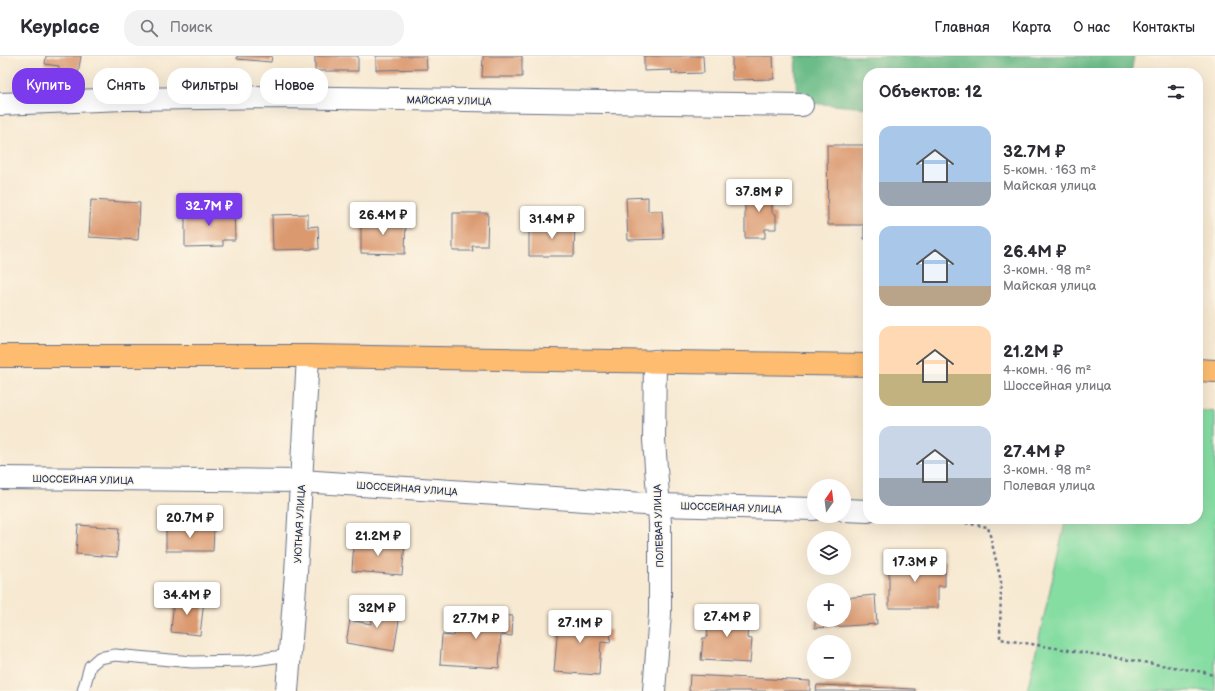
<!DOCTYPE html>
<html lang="ru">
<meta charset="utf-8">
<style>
:root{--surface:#fff;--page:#f2f2f3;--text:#2b2b33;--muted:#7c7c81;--line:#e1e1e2;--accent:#7c3aed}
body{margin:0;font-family:"Balsamiq Sans",sans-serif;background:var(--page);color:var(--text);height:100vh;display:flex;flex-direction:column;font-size:15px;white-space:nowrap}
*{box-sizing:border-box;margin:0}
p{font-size:13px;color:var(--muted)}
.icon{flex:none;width:22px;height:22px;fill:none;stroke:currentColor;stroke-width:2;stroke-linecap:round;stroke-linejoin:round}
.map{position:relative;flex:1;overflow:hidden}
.details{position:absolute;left:863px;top:12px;width:340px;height:456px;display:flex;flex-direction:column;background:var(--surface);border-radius:16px;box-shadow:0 4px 16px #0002}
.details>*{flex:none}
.top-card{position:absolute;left:12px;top:12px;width:380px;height:36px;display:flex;gap:8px}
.needle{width:26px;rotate:14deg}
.tools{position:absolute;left:807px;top:423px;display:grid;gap:8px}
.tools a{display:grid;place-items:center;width:44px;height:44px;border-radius:50%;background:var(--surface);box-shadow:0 4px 16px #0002;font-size:20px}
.price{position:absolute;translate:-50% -34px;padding:0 9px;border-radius:4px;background:#fff;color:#222;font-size:13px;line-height:26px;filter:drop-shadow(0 1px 2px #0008)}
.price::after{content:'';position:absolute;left:50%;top:24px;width:12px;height:9px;margin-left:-6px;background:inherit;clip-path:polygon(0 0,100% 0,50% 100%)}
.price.active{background:var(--accent);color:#fff}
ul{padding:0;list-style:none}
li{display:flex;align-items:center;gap:12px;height:100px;padding:0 16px}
li span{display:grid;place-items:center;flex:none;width:112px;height:80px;border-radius:12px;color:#555}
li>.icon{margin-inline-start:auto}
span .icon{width:48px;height:48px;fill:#fffc;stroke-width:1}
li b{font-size:17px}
h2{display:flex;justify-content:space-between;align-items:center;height:48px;padding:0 16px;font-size:17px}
.tag{padding:0 14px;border-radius:16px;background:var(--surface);box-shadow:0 4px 16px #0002;font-size:14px;line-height:36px}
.tag.active{background:var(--accent);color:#fff}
header{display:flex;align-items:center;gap:24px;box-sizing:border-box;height:56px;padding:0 20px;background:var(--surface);border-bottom:1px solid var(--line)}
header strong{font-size:19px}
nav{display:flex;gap:22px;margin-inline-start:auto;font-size:14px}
.search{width:280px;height:36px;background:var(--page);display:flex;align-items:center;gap:10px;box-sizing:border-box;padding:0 14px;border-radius:16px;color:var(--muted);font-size:15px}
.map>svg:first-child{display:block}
.green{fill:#85dda2;stroke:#508680}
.forest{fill:#6cbc88;stroke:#447673}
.building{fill:#db9970}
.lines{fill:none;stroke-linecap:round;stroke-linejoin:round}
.lane-casing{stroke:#687087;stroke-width:13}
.street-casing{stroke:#687087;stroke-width:24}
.primary-casing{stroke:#687087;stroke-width:24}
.path{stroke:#687087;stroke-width:2.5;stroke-dasharray:3 3;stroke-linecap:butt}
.lane{stroke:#fff;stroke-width:11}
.street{stroke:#fff;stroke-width:22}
.primary{stroke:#fdbc70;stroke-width:22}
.labels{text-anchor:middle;stroke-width:3;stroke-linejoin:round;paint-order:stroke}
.street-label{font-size:10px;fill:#1b2f5e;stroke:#fcf5e5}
</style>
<header>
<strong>Keyplace</strong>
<div class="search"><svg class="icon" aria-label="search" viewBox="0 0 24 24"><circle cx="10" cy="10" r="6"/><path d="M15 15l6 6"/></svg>Поиск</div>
<nav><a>Главная</a><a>Карта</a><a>О нас</a><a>Контакты</a></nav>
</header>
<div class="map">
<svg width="1215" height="635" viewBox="0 0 1215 635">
<rect width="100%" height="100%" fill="#fcf5e5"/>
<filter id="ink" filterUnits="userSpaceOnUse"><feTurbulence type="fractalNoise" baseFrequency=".025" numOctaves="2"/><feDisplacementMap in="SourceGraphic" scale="8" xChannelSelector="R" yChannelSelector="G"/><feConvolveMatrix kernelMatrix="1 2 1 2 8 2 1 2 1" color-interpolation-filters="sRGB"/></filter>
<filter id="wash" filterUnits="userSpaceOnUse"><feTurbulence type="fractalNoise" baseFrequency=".012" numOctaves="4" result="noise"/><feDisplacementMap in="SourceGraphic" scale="16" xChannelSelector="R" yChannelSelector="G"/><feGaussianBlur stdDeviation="0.9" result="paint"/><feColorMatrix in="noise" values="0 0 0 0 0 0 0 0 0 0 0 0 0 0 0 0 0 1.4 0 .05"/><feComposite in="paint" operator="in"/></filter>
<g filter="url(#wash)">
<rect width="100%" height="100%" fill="#f7e9d2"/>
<path class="green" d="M1198 354 1215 356V635H1027L1066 463H1198Z"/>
<path class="forest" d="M795 0H1134L1131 17H868V52L797 46Z"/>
<g id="blocks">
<g class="building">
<path d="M46 0H81L78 18 58 16 59 10 45 8Z"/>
<path d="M237 0H272L271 6 237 3Z"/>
<rect x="315" y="0" width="43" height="15"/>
<path d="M376 0H426L427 13 376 14Z"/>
<path d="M483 0H522V21H482Z"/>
<path d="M644 0H703L704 17 672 18V14L644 15Z"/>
<path d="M732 0H773L774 23 732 24Z"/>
<path d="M827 89H868V183H864V169H828Z"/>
<path d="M745 134H772V157L776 158V173H765V182H745Z"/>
<path d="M648 141V155H662L664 183 628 184 626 142Z"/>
<path d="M91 144 140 147 138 184 89 181Z"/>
<path d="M234 152 235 184H223V190L185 191V153Z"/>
<path d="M453 157H488L487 190H472L473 195H453Z"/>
<path d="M308 158V171L318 170 319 193 273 194 272 159Z"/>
<path d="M361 162 406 163 405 198 361 197Z"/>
<path d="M529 168H575L574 200H529Z"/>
<path d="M78 469 119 472 117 501 76 498Z"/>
<path d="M166 470 214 471 213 495H166Z"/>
<path d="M354 484 405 488 402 519 352 515Z"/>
<path d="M889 503 945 504V530H938V552H889Z"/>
<path d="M875 539 877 568 815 572V564H844V542Z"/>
<path d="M174 541 204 544 200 579 171 576Z"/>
<path d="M375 548 401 552 394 595 346 587 350 564 371 568Z"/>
<path d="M709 555 749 558 747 582 752 583 750 607 701 604 703 582H707Z"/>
<path d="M456 556 513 560 512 580 501 579 499 612 440 608 442 579 454 580Z"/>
<path d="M559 557 605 561 604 573 611 574 610 587 601 586 599 619 554 616Z"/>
<path d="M690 619 810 625V635H689Z"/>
<path d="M817 629 915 633V635H816Z"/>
</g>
</g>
</g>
<g filter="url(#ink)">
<use href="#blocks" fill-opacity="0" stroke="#687087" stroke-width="1"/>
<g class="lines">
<g class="lane-casing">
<path id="lane" d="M83 635 90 610 99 602 115 599 192 606 246 605 290 599"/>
</g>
<g class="street-casing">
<g id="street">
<path d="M0 48 124 43 273 41 802 49"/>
<path d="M0 422 301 425 659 449 814 453"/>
<path d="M844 454 868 455"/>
<path d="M287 635 296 517 308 300"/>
<path d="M654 635 660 558V467L654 384 655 305"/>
</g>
</g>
<g class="primary-casing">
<g id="primary">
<path d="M0 300H308L868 309"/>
<path d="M1198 314 1215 315"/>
</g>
</g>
<path class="path" d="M942 463 988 471 1001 525 1000 583 1204 616 1215 620"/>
<use href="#lane" class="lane"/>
<use href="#street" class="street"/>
<use href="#primary" class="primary"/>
</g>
</g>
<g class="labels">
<g class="street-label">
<text transform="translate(449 44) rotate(1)" y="4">МАЙСКАЯ УЛИЦА</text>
<text transform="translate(83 423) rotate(1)" y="4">ШОССЕЙНАЯ УЛИЦА</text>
<text transform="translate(407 432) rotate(4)" y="4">ШОССЕЙНАЯ УЛИЦА</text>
<text transform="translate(731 451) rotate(2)" y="4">ШОССЕЙНАЯ УЛИЦА</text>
<text transform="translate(299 468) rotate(-87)" y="4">УЮТНАЯ УЛИЦА</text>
<text transform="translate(658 470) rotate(-92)" y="4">ПОЛЕВАЯ УЛИЦА</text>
</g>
</g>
</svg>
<div class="tools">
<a><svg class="needle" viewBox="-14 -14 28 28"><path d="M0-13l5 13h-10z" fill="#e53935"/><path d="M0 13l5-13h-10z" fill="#7c7c81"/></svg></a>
<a><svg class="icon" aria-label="layers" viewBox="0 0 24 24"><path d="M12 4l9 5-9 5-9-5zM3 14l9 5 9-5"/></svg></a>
<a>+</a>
<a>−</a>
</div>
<b class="price" style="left:759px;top:157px">37.8M ₽</b>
<b class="price active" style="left:209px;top:171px">32.7M ₽</b>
<b class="price" style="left:383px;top:180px">26.4M ₽</b>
<b class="price" style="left:552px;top:184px">31.4M ₽</b>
<b class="price" style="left:190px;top:483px">20.7M ₽</b>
<b class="price" style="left:378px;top:501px">21.2M ₽</b>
<b class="price" style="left:915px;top:527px">17.3M ₽</b>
<b class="price" style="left:187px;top:560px">34.4M ₽</b>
<b class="price" style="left:377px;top:573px">32M ₽</b>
<b class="price" style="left:727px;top:582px">27.4M ₽</b>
<b class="price" style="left:476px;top:584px">27.7M ₽</b>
<b class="price" style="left:580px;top:588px">27.1M ₽</b>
<div class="top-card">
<a class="tag active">Купить</a>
<a class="tag">Снять</a>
<a class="tag">Фильтры</a>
<a class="tag">Новое</a>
</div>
<section class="details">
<h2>Объектов: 12<svg class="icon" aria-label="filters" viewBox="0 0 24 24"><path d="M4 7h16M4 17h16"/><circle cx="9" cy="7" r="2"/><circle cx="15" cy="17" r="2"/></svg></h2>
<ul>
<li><span style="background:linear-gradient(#a9c7e8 70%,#9aa5b1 0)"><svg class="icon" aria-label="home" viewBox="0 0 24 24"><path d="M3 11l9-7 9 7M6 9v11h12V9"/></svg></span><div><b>32.7M ₽</b><p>5-комн. · 163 m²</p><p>Майская улица</p></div></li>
<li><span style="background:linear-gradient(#a9c7e8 75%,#b9a48a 0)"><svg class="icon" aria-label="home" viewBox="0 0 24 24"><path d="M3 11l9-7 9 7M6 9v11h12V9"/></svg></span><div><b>26.4M ₽</b><p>3-комн. · 98 m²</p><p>Майская улица</p></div></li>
<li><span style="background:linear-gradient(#ffd9b3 60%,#c2b280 0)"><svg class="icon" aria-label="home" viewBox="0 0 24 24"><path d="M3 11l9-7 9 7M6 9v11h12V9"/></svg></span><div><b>21.2M ₽</b><p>4-комн. · 96 m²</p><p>Шоссейная улица</p></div></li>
<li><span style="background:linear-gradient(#c9d6e8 65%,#9aa5b1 0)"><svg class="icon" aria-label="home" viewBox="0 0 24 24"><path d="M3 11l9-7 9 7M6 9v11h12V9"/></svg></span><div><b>27.4M ₽</b><p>3-комн. · 98 m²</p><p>Полевая улица</p></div></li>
</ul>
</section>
</div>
